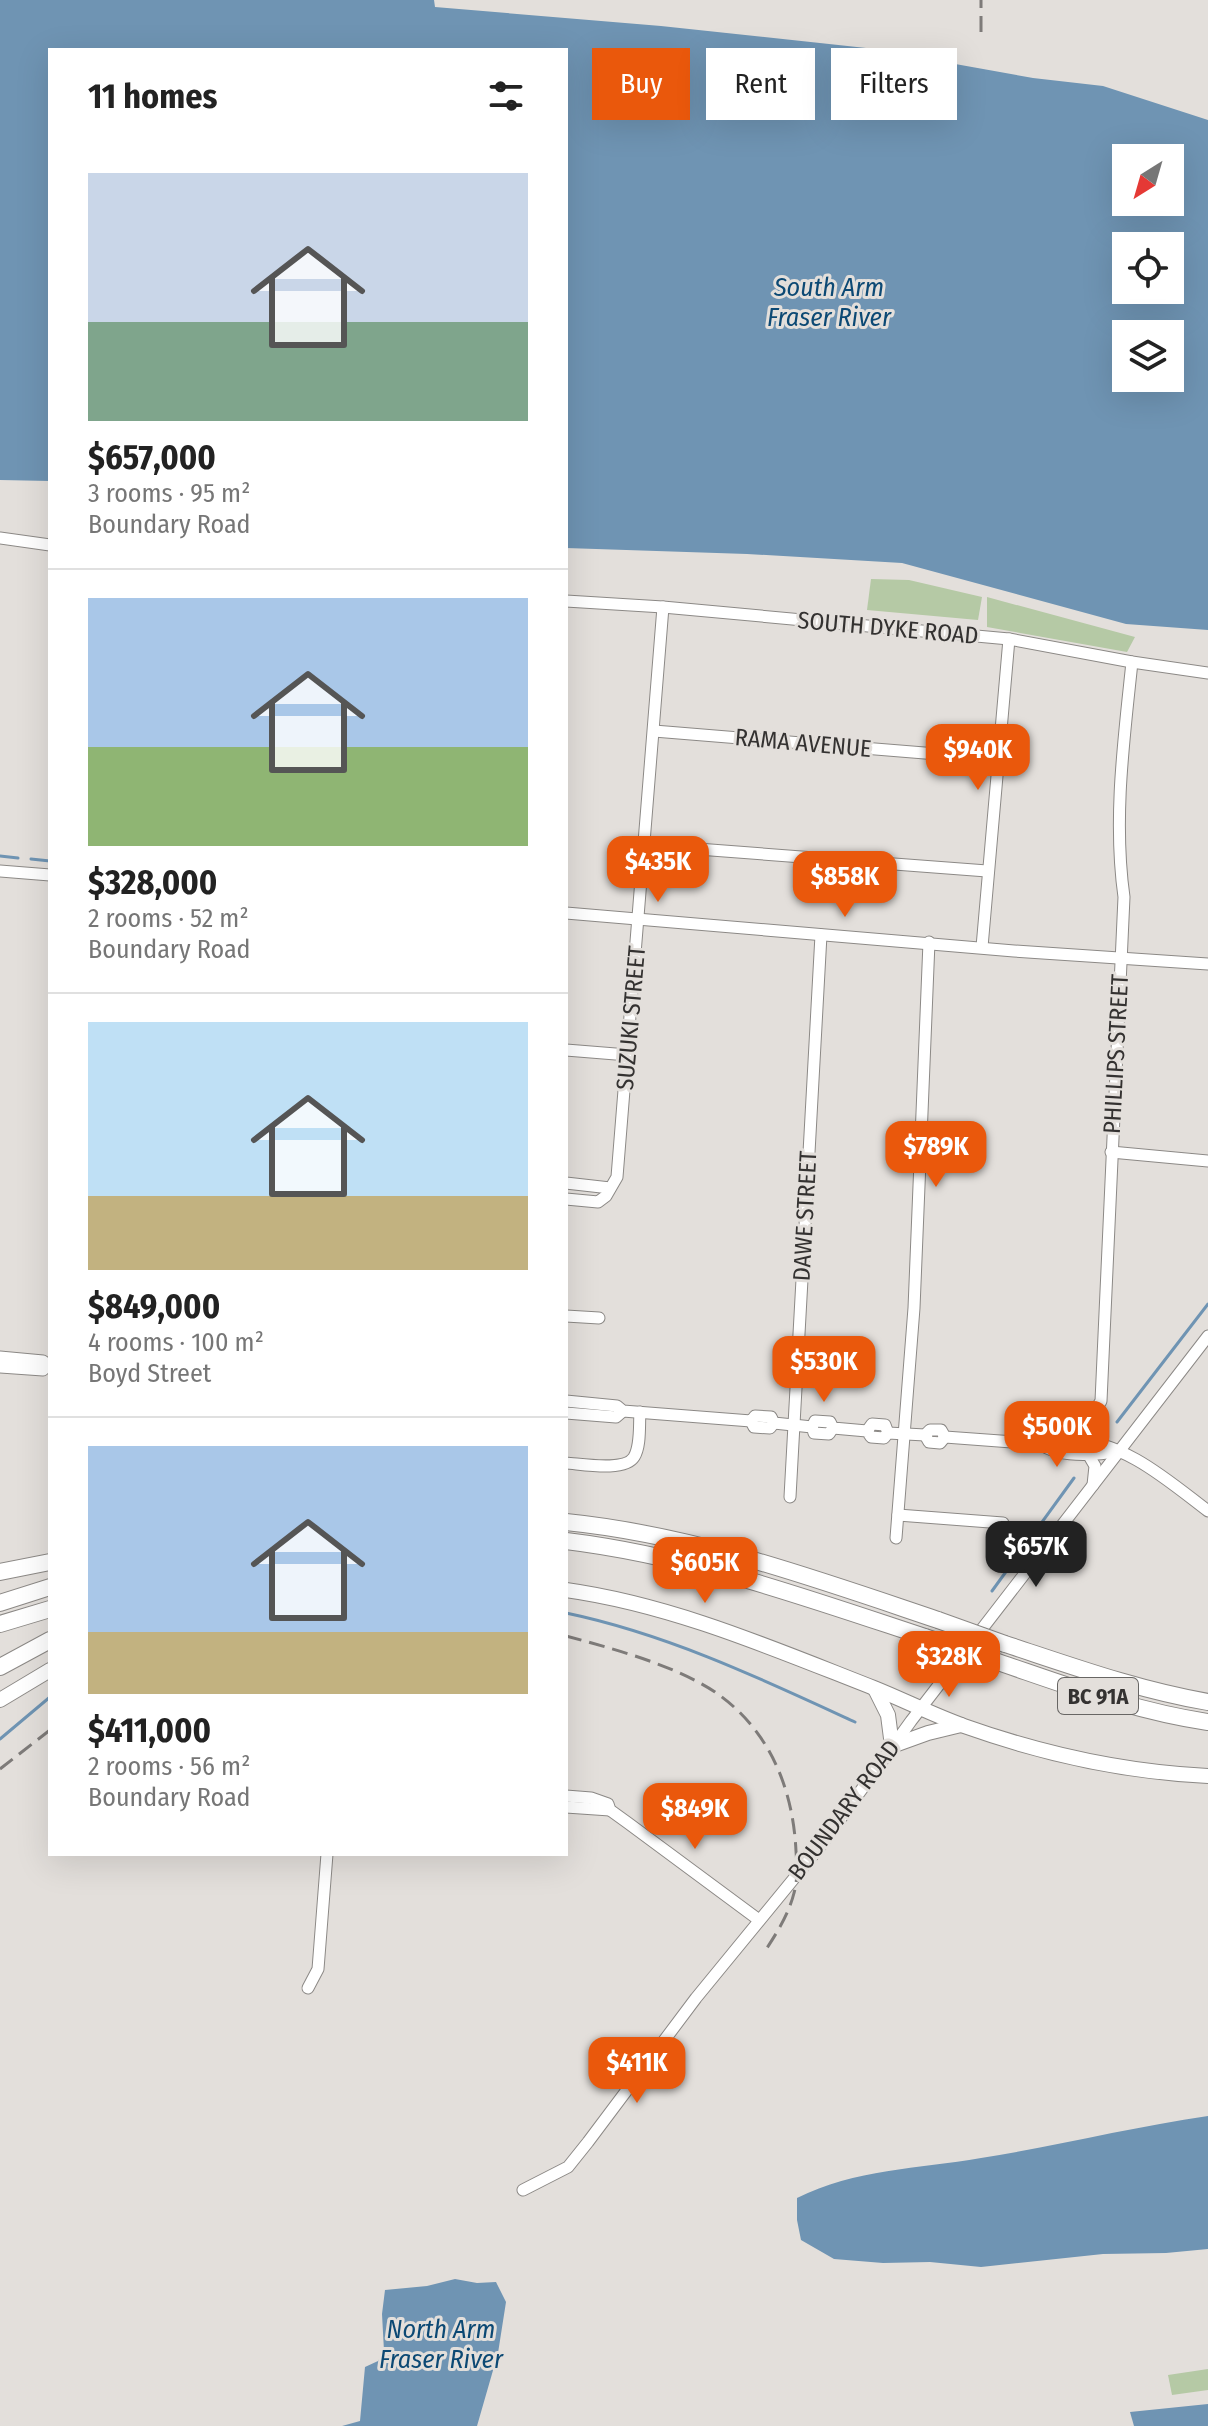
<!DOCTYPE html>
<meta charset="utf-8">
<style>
:root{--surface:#fff;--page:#f2f2f2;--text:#222;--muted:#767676;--line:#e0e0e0;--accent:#ea580c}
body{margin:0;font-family:"Fira Sans Condensed",sans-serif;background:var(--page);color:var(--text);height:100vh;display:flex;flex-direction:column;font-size:30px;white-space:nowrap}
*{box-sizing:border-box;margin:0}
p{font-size:26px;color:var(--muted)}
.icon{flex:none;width:44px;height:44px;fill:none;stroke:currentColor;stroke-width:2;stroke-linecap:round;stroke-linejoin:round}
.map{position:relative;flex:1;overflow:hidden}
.details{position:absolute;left:48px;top:48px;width:520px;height:1808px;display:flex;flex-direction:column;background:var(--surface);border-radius:0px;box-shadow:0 8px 32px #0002}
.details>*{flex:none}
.top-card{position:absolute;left:592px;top:48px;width:496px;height:72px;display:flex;gap:16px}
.needle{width:52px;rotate:217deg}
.fabs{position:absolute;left:1112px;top:144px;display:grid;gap:16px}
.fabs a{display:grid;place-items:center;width:72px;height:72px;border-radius:0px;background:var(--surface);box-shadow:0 8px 32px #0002;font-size:40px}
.price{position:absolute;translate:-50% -68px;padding:0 18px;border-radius:16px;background:var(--accent);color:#fff;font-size:26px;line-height:52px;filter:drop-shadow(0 2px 4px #0008)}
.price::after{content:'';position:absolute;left:50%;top:48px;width:24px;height:18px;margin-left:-12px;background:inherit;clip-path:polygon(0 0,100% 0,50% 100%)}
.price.on{background:#222;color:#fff}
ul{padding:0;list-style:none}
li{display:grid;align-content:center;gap:16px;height:424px;padding:0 40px}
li+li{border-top:2px solid var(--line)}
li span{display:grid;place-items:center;height:248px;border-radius:0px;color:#555}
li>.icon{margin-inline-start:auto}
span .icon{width:144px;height:144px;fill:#fffc;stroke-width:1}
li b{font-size:34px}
h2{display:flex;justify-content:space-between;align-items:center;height:96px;padding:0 40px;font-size:34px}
.pill{padding:0 28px;border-radius:0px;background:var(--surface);box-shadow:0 8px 32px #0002;font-size:28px;line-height:72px}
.pill.on{background:var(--accent);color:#fff}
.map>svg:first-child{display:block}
.green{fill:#b5c9a5}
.water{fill:#6f94b3;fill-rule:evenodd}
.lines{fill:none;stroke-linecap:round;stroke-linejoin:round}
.stream{stroke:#6f94b3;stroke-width:3}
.minor-casing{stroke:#8c8986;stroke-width:13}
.major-casing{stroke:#8c8986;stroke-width:16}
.highway-casing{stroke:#8c8986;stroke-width:18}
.minor{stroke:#fff;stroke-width:11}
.major{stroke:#fff;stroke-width:14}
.highway{stroke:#fff;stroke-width:16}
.rail{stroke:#7e7b79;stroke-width:3;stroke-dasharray:16 8;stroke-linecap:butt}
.highway-bridge-casing{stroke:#8c8986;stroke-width:18;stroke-linecap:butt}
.highway-bridge{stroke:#fff;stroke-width:16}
.labels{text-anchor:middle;stroke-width:6;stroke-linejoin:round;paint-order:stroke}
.shield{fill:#e3dfdb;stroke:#686664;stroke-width:2}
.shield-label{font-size:22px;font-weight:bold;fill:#343231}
.street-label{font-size:24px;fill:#343231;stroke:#e3dfdb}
.water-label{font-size:26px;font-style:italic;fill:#0c4974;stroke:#e3dfdb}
</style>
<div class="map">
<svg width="1208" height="2426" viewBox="0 0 1208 2426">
<rect width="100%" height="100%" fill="#e3dfdb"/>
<g class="green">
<path d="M871 579 909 580 982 597 978 620 867 610Z"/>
<path d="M987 597 1135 637 1127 652 987 627Z"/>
<path d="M1208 2369V2390L1172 2395 1168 2375Z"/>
</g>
<g class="water">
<path d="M0 0H434L435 7 661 26 866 48 1033 78 1103 86 1208 120V630L1126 624 902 563 747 554 566 548V50H50V481L0 480ZM1170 158V202H1126V158ZM1170 246V290H1126V246ZM1126 334H1170V378H1126Z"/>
<path d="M1208 2116V2249L1166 2253 1103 2254 981 2267 930 2262 883 2263 834 2259 801 2240 797 2220V2198C855 2169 918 2169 981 2158 1057 2146 1132 2127 1208 2116Z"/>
<path d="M455 2279 477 2283 496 2282 506 2302 498 2353 477 2426H342L360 2421 365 2367 378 2361 384 2351 382 2314 385 2290 427 2286Z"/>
<path d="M1208 2404V2426H1134L1130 2412Z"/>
</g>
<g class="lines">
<g class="stream">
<path d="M0 856 18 858"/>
<path d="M31 859 50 861"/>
<path d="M1117 1422 1208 1304"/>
<path d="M992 1591 1074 1478"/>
<path d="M566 1613C667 1634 762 1679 855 1722"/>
<path d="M0 1739 50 1697"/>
</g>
<g class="minor-casing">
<g id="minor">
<path d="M0 538 50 545"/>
<path d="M566 601 663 607 1009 639 1132 662 1208 673"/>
<path d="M654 731 998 759"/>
<path d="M645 845 987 871"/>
<path d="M0 871 50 875"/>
<path d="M566 913 1014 951 1208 964"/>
<path d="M982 947 1009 639"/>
<path d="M566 1050 628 1055"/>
<path d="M1111 1152 1208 1161"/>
<path d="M566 1183 610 1188"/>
<path d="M566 1199 598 1202 606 1196 617 1177 663 607"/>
<path d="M566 1316 599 1318"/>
<path d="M0 1357 43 1361 50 1366"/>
<path d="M0 1367 43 1370 47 1366"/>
<path d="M566 1401 617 1406 623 1411 751 1421 755 1416 771 1417 774 1423 812 1427 814 1433 829 1434 833 1428"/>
<path d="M566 1413 616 1417 623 1411"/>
<path d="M751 1421 754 1427 770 1428 774 1423"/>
<path d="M812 1427 815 1421 830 1422 833 1428 867 1431 871 1437 884 1438 888 1433 925 1435 930 1430H941L945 1437 1040 1444C1061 1459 1097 1455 1121 1451"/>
<path d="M867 1431 872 1424 885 1425 888 1433"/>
<path d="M925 1435 929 1442 940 1443 945 1437"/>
<path d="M1077 1440 1101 1401 1124 897C1113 819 1124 739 1132 662"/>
<path d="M1040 1444C1050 1437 1058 1439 1070 1439 1125 1442 1166 1479 1208 1511"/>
<path d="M1088 1454 1095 1466 1093 1485"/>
<path d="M566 1463C582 1464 625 1472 634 1457 641 1446 639 1425 640 1412"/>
<path d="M790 1497 821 935"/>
<path d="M898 1515 1003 1523"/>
<path d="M896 1538 914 1308 929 942"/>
<path d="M566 1796 591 1798 608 1804 610 1810 628 1823 759 1920"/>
<path d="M566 1807 610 1810"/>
<path d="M308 1988 318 1969 327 1854"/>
<path d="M523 2190 568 2167 588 2142 696 1998 823 1843 911 1721 1208 1336"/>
</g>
</g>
<g class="major-casing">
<g id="major">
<path d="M566 1590C673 1605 774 1649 874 1688 904 1700 933 1715 964 1726 1043 1754 1124 1772 1208 1776"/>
<path d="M875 1689 888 1715 892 1746 928 1733 961 1725"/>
<path d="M0 1700 50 1670"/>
</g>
</g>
<g class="highway-casing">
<g id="highway">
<path d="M566 1522C695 1535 816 1579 938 1620"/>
<path d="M566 1541C690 1556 807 1598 925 1637"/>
<path d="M0 1572 50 1562"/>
<path d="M0 1603 50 1587"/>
<path d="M0 1624 50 1609"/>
<path d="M1005 1644C1072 1666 1138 1690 1208 1702"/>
<path d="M992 1660C1063 1684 1133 1711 1208 1722"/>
<path d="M0 1667 50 1640"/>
</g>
</g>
<use href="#minor" class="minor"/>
<use href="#major" class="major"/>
<use href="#highway" class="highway"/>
<g class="rail">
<path d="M981 32V0"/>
<path d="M566 1636C614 1649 674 1665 715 1692 769 1729 793 1788 796 1851 797 1865 798 1879 794 1893 789 1913 778 1931 767 1948"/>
<path d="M0 1769 50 1730"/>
</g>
<g class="highway-bridge-casing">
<g id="highway-bridge">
<path d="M938 1620 1005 1644"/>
<path d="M925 1637 992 1660"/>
</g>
</g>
<use href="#highway-bridge" class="highway-bridge"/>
</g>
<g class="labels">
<rect class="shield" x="1058" y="1678" width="80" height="36" rx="6"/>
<g class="shield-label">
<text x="1098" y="1704">BC 91A</text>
</g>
<g class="street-label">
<text transform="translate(888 628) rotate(5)" y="8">SOUTH DYKE ROAD</text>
<text transform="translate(803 743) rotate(5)" y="8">RAMA AVENUE</text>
<text transform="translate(631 1018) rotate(-85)" y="8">SUZUKI STREET</text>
<text transform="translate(1116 1054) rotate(-87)" y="8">PHILLIPS STREET</text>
<text transform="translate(805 1216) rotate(-87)" y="8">DAWE STREET</text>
<text transform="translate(844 1810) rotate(-53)" y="8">BOUNDARY ROAD</text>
</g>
<g class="water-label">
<text x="829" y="296">South Arm<tspan x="829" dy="30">Fraser River</tspan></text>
<text x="441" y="2338">North Arm<tspan x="441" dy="30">Fraser River</tspan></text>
</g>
</g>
</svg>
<div class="fabs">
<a><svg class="needle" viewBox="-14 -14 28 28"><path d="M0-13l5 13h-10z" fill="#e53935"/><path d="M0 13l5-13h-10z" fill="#767676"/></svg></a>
<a><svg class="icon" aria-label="locate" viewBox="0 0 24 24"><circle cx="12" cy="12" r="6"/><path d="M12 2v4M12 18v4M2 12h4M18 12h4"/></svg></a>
<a><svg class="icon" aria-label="layers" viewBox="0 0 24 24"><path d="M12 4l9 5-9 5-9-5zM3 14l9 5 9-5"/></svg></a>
</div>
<b class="price" style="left:978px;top:792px">$940K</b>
<b class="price" style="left:658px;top:904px">$435K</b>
<b class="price" style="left:845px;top:919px">$858K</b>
<b class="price" style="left:936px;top:1189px">$789K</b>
<b class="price" style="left:824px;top:1404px">$530K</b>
<b class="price" style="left:1057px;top:1469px">$500K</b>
<b class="price on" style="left:1036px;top:1589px">$657K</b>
<b class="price" style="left:705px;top:1605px">$605K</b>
<b class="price" style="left:949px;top:1699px">$328K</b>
<b class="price" style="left:695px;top:1851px">$849K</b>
<b class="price" style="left:637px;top:2105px">$411K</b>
<div class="top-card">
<a class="pill on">Buy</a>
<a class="pill">Rent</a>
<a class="pill">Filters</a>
</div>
<section class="details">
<h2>11 homes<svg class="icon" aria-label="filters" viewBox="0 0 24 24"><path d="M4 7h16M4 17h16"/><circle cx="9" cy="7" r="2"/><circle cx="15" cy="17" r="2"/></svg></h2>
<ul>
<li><span style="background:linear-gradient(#c9d6e8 60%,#7fa58c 0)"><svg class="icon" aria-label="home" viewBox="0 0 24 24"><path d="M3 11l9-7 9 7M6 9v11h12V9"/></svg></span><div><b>$657,000</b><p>3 rooms · 95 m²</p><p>Boundary Road</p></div></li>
<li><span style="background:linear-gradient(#a9c7e8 60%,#8fb573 0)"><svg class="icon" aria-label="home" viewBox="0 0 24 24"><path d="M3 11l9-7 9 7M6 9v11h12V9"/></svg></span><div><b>$328,000</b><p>2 rooms · 52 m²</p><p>Boundary Road</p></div></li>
<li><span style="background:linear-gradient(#bfe0f5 70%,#c2b280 0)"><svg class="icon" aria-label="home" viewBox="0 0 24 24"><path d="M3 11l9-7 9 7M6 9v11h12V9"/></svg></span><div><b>$849,000</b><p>4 rooms · 100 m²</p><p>Boyd Street</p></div></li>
<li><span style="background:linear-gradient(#a9c7e8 75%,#c2b280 0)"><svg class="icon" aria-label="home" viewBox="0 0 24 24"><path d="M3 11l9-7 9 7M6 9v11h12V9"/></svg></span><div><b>$411,000</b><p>2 rooms · 56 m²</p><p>Boundary Road</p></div></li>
</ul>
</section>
</div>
